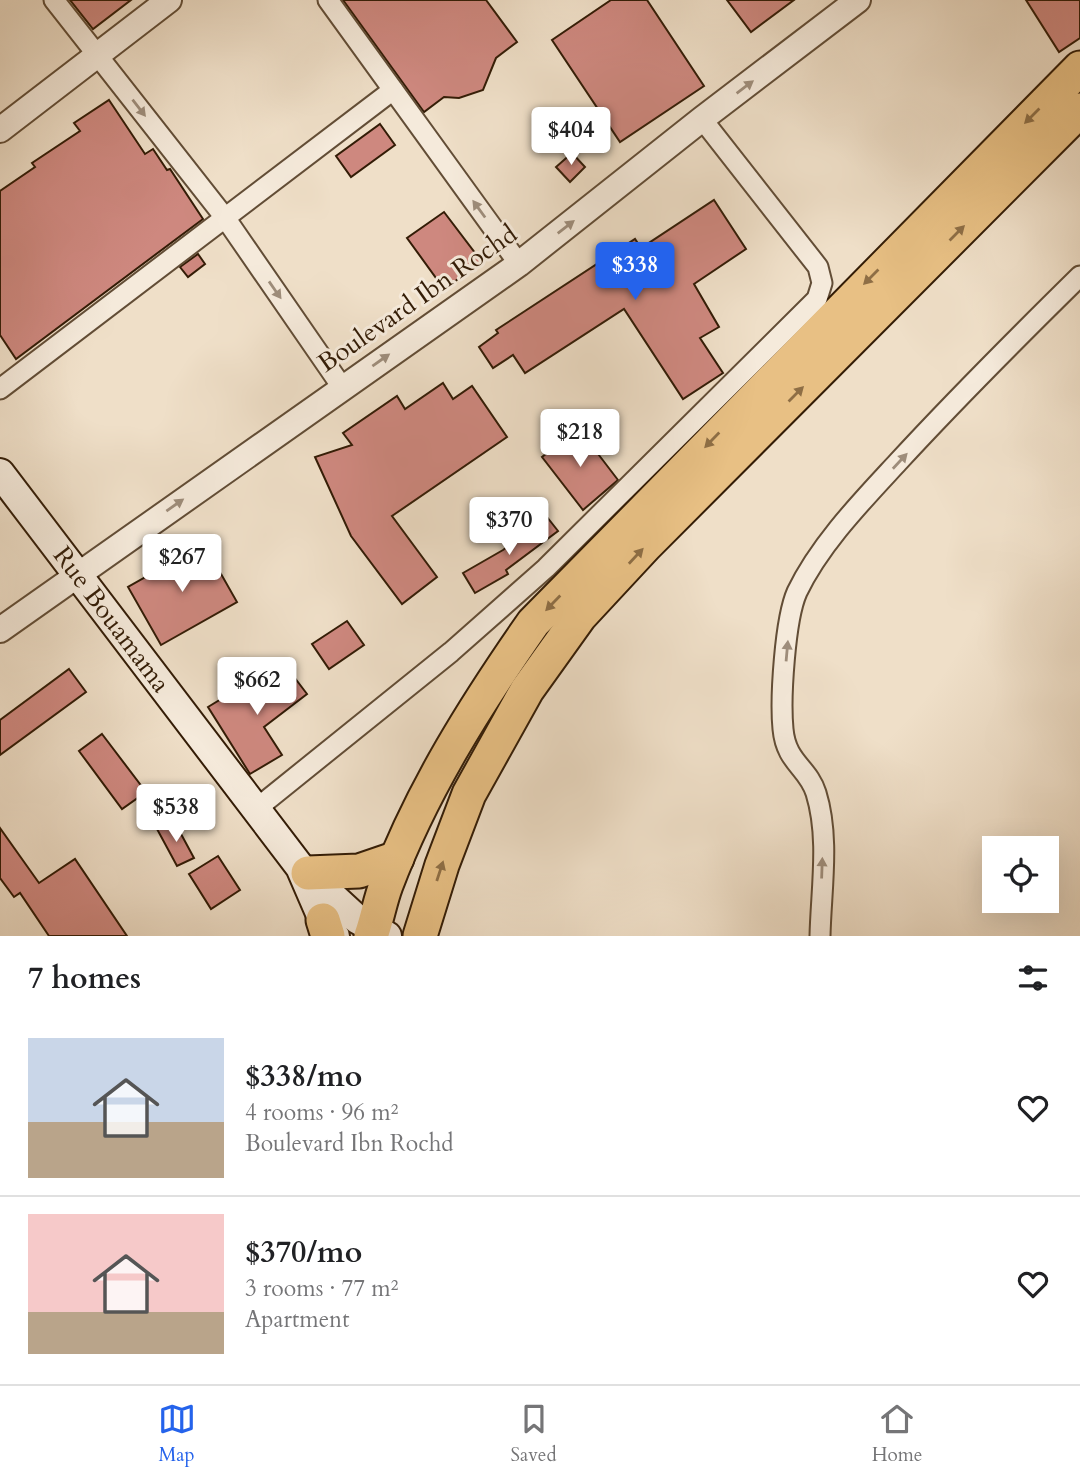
<!DOCTYPE html>
<meta charset="utf-8">
<style>
:root{--surface:#fff;--page:#f2f2f2;--text:#202124;--muted:#757577;--line:#e0e0e0;--accent:#2563eb}
body{margin:0;font-family:Cardo,serif;background:var(--page);color:var(--text);height:100vh;display:flex;flex-direction:column;font-size:26px;white-space:nowrap}
*{box-sizing:border-box;margin:0}
p{font-size:23px;color:var(--muted)}
.icon{flex:none;width:38px;height:38px;fill:none;stroke:currentColor;stroke-width:2;stroke-linecap:round;stroke-linejoin:round}
.map{position:relative;height:936px;overflow:hidden}
.drawer{display:flex;flex-direction:column;background:var(--surface);flex:1}
.drawer>*{flex:none}
.tools{position:absolute;left:982px;top:836px;display:grid;gap:14px}
.tools a{display:grid;place-items:center;width:77px;height:77px;border-radius:0px;background:var(--surface);box-shadow:0 7px 28px #0002;font-size:35px}
.price{position:absolute;translate:-50% -60px;padding:0 16px;border-radius:7px;background:#fff;color:#222;font-size:23px;line-height:46px;filter:drop-shadow(0 2px 4px #0008)}
.price::after{content:'';position:absolute;left:50%;top:42px;width:21px;height:16px;margin-left:-10px;background:inherit;clip-path:polygon(0 0,100% 0,50% 100%)}
.price.on{background:var(--accent);color:#fff}
ul{padding:0;list-style:none}
li{display:flex;align-items:center;gap:21px;height:175px;padding:0 28px}
li+li{border-top:2px solid var(--line)}
li span{display:grid;place-items:center;flex:none;width:196px;height:140px;border-radius:0px;color:#555}
li>.icon{margin-inline-start:auto}
span .icon{width:84px;height:84px;fill:#fffc;stroke-width:1}
li b{font-size:30px}
h2{display:flex;justify-content:space-between;align-items:center;height:84px;padding:0 28px;font-size:30px}
.menu{display:flex;justify-content:space-around;align-items:center;height:98px;border-top:2px solid var(--line);background:var(--surface);font-size:19px;color:var(--muted)}
.menu a{display:grid;justify-items:center;gap:4px}
.menu .on{color:var(--accent)}
.map>svg:first-child{display:block}
.building{fill:#ce887f;stroke:#331c06;stroke-width:2}
.lines{fill:none;stroke-linecap:round;stroke-linejoin:round}
.minor-casing{stroke:#624d36;stroke-width:23}
.tertiary-casing{stroke:#624d36;stroke-width:28}
.secondary-casing{stroke:#331c06;stroke-width:32}
.trunk-casing{stroke:#331c06;stroke-width:37}
.minor{stroke:#f5eadb;stroke-width:19}
.tertiary{stroke:#f5eadb;stroke-width:24}
.secondary{stroke:#f5eadb;stroke-width:28}
.trunk{stroke:#e8c084;stroke-width:33}
.oneway{fill:#9e8d7b}
.oneway2{fill:#8e6e45}
.labels{text-anchor:middle;stroke-width:6;stroke-linejoin:round;paint-order:stroke}
.street-label{font-size:26px;fill:#331c06;stroke:#f5eadb}
</style>
<div class="map">
<svg width="1080" height="936" viewBox="0 0 1080 936">
<rect width="100%" height="100%" fill="#efdfc8"/>
<filter id="stains"><feTurbulence type="fractalNoise" baseFrequency=".00286" numOctaves="4"/><feColorMatrix values="0 0 0 0 .2 0 0 0 0 .09 0 0 0 0 .02 0 0 0 .5 -.17"/></filter>
<radialGradient id="worn" r=".72"><stop offset=".6" stop-color="#630" stop-opacity="0"/><stop offset="1" stop-color="#630" stop-opacity=".3"/></radialGradient>
<g class="building">
<path d="M70 0H131L93 29Z"/>
<path d="M343 0H486L517 42 496 58 483 90 459 98 444 97 424 112Z"/>
<path d="M611 0H647L704 86 620 142 552 40Z"/>
<path d="M727 0H794L751 32Z"/>
<path d="M1026 0H1080V38L1059 52Z"/>
<path d="M109 100 145 154 153 149 167 170 170 169 203 219 16 359 0 335V191L35 167 32 163 80 131 74 123Z"/>
<path d="M380 124 395 145 351 177 336 156Z"/>
<path d="M572 153 585 167 570 182 556 167Z"/>
<path d="M714 200 746 249 694 284 719 327 700 338 723 373 683 399 624 309 525 373 513 355 493 368 479 347 498 333 496 330 635 239 641 248Z"/>
<path d="M444 212 482 262 444 289 407 238Z"/>
<path d="M198 254 205 264 188 277 180 267Z"/>
<path d="M443 383 453 399 472 386 507 437 392 516 437 577 402 604 351 536 315 457 352 445 343 433 397 396 405 409Z"/>
<path d="M579 429 618 480 583 510 542 457Z"/>
<path d="M547 517 558 531 506 570 508 574 475 593 463 573 503 550Z"/>
<path d="M204 544 237 602 161 645 128 587Z"/>
<path d="M347 621 364 645 329 669 312 644Z"/>
<path d="M285 665 307 694 264 727 282 755 250 774 208 707 241 687 245 695Z"/>
<path d="M69 669 86 692 0 755V720Z"/>
<path d="M102 734 146 792 122 809 79 751Z"/>
<path d="M174 821 194 858 177 866 157 829Z"/>
<path d="M0 828 39 883 75 859 127 936H49L20 893 14 897 0 878Z"/>
<path d="M218 856 240 890 211 909 189 874Z"/>
</g>
<g class="lines">
<g class="minor-casing">
<g id="minor">
<path d="M54 0 226 219 342 387"/>
<path d="M328 0 519 264"/>
<path d="M0 389 393 90"/>
<path d="M256 809 451 652 546 568 817 299 822 283 818 267 702 119"/>
<path d="M820 936C821 890 830 838 816 793 808 767 786 763 783 729 780 698 785 619 797 592 820 544 862 501 898 462 957 398 1018 337 1080 276"/>
</g>
</g>
<g class="tertiary-casing">
<g id="tertiary">
<path d="M0 130 169 0"/>
<path d="M0 630 519 264 702 119 858 0"/>
</g>
</g>
<g class="secondary-casing">
<g id="secondary">
<path d="M0 473 300 867 323 920 335 936"/>
<path d="M307 873 357 919 387 936"/>
</g>
</g>
<g class="trunk-casing">
<g id="trunk">
<path d="M308 873 359 871 397 858"/>
<path d="M323 920 328 936"/>
<path d="M371 936C377 919 380 901 386 885 422 790 475 706 533 623L1080 68"/>
<path d="M420 936 442 865 469 794 527 690 580 616 646 545 1080 110"/>
</g>
</g>
<use href="#minor" class="minor"/>
<use href="#tertiary" class="tertiary"/>
<use href="#secondary" class="secondary"/>
<use href="#trunk" class="trunk"/>
</g>
<defs><path id="oneway-solid" d="M-6-.8H1V-3.2L6.5 0L1 3.2V.8H-6Z" transform="scale(1.75)"/></defs>
<g class="oneway">
<use href="#oneway-solid" transform="translate(745 87) rotate(-37)"/>
<use href="#oneway-solid" transform="translate(139 108) rotate(52)"/>
<use href="#oneway-solid" transform="translate(479 209) rotate(-126)"/>
<use href="#oneway-solid" transform="translate(566 227) rotate(-38)"/>
<use href="#oneway-solid" transform="translate(275 290) rotate(55)"/>
<use href="#oneway-solid" transform="translate(381 360) rotate(-35)"/>
<use href="#oneway-solid" transform="translate(900 461) rotate(-47)"/>
<use href="#oneway-solid" transform="translate(175 505) rotate(-35)"/>
<use href="#oneway-solid" transform="translate(787 651) rotate(-85)"/>
<use href="#oneway-solid" transform="translate(822 868) rotate(-88)"/>
</g>
<g class="oneway2">
<use href="#oneway-solid" transform="translate(1032 116) rotate(135)"/>
<use href="#oneway-solid" transform="translate(957 233) rotate(-45)"/>
<use href="#oneway-solid" transform="translate(871 277) rotate(135)"/>
<use href="#oneway-solid" transform="translate(796 394) rotate(-45)"/>
<use href="#oneway-solid" transform="translate(712 440) rotate(134)"/>
<use href="#oneway-solid" transform="translate(636 556) rotate(-47)"/>
<use href="#oneway-solid" transform="translate(553 603) rotate(134)"/>
<use href="#oneway-solid" transform="translate(440 871) rotate(-72)"/>
</g>
<g class="labels">
<g class="street-label">
<text transform="translate(417 298) rotate(-35)" y="9">Boulevard Ibn Rochd</text>
<text transform="translate(112 619) rotate(53)" y="9">Rue Bouamama</text>
</g>
</g>
<rect width="100%" height="100%" filter="url(#stains)"/>
<rect width="100%" height="100%" fill="url(#worn)"/>
</svg>
<div class="tools">
<a><svg class="icon" aria-label="locate" viewBox="0 0 24 24"><circle cx="12" cy="12" r="6"/><path d="M12 2v4M12 18v4M2 12h4M18 12h4"/></svg></a>
</div>
<b class="price" style="left:571px;top:167px">$404</b>
<b class="price on" style="left:635px;top:302px">$338</b>
<b class="price" style="left:580px;top:469px">$218</b>
<b class="price" style="left:509px;top:557px">$370</b>
<b class="price" style="left:182px;top:594px">$267</b>
<b class="price" style="left:257px;top:717px">$662</b>
<b class="price" style="left:176px;top:844px">$538</b>
</div>
<section class="drawer">
<h2>7 homes<svg class="icon" aria-label="filters" viewBox="0 0 24 24"><path d="M4 7h16M4 17h16"/><circle cx="9" cy="7" r="2"/><circle cx="15" cy="17" r="2"/></svg></h2>
<ul>
<li><span style="background:linear-gradient(#c9d6e8 60%,#b9a48a 0)"><svg class="icon" aria-label="home" viewBox="0 0 24 24"><path d="M3 11l9-7 9 7M6 9v11h12V9"/></svg></span><div><b>$338/mo</b><p>4 rooms · 96 m²</p><p>Boulevard Ibn Rochd</p></div><svg class="icon" aria-label="heart" viewBox="0 0 24 24"><path d="M12 20l-8-8c-3-5 5-10 8-4 3-6 11-1 8 4z"/></svg></li>
<li><span style="background:linear-gradient(#f6c9c9 70%,#b9a48a 0)"><svg class="icon" aria-label="home" viewBox="0 0 24 24"><path d="M3 11l9-7 9 7M6 9v11h12V9"/></svg></span><div><b>$370/mo</b><p>3 rooms · 77 m²</p><p>Apartment</p></div><svg class="icon" aria-label="heart" viewBox="0 0 24 24"><path d="M12 20l-8-8c-3-5 5-10 8-4 3-6 11-1 8 4z"/></svg></li>
</ul>
</section>
<nav class="menu">
<a class="on"><svg class="icon" aria-label="map" viewBox="0 0 24 24"><path d="M3 6l6-2 6 2 6-2v14l-6 2-6-2-6 2zM9 4v14M15 6v14"/></svg>Map</a>
<a><svg class="icon" aria-label="saved" viewBox="0 0 24 24"><path d="M7 4h10v16l-5-4-5 4z"/></svg>Saved</a>
<a><svg class="icon" aria-label="home" viewBox="0 0 24 24"><path d="M3 11l9-7 9 7M6 9v11h12V9"/></svg>Home</a>
</nav>
